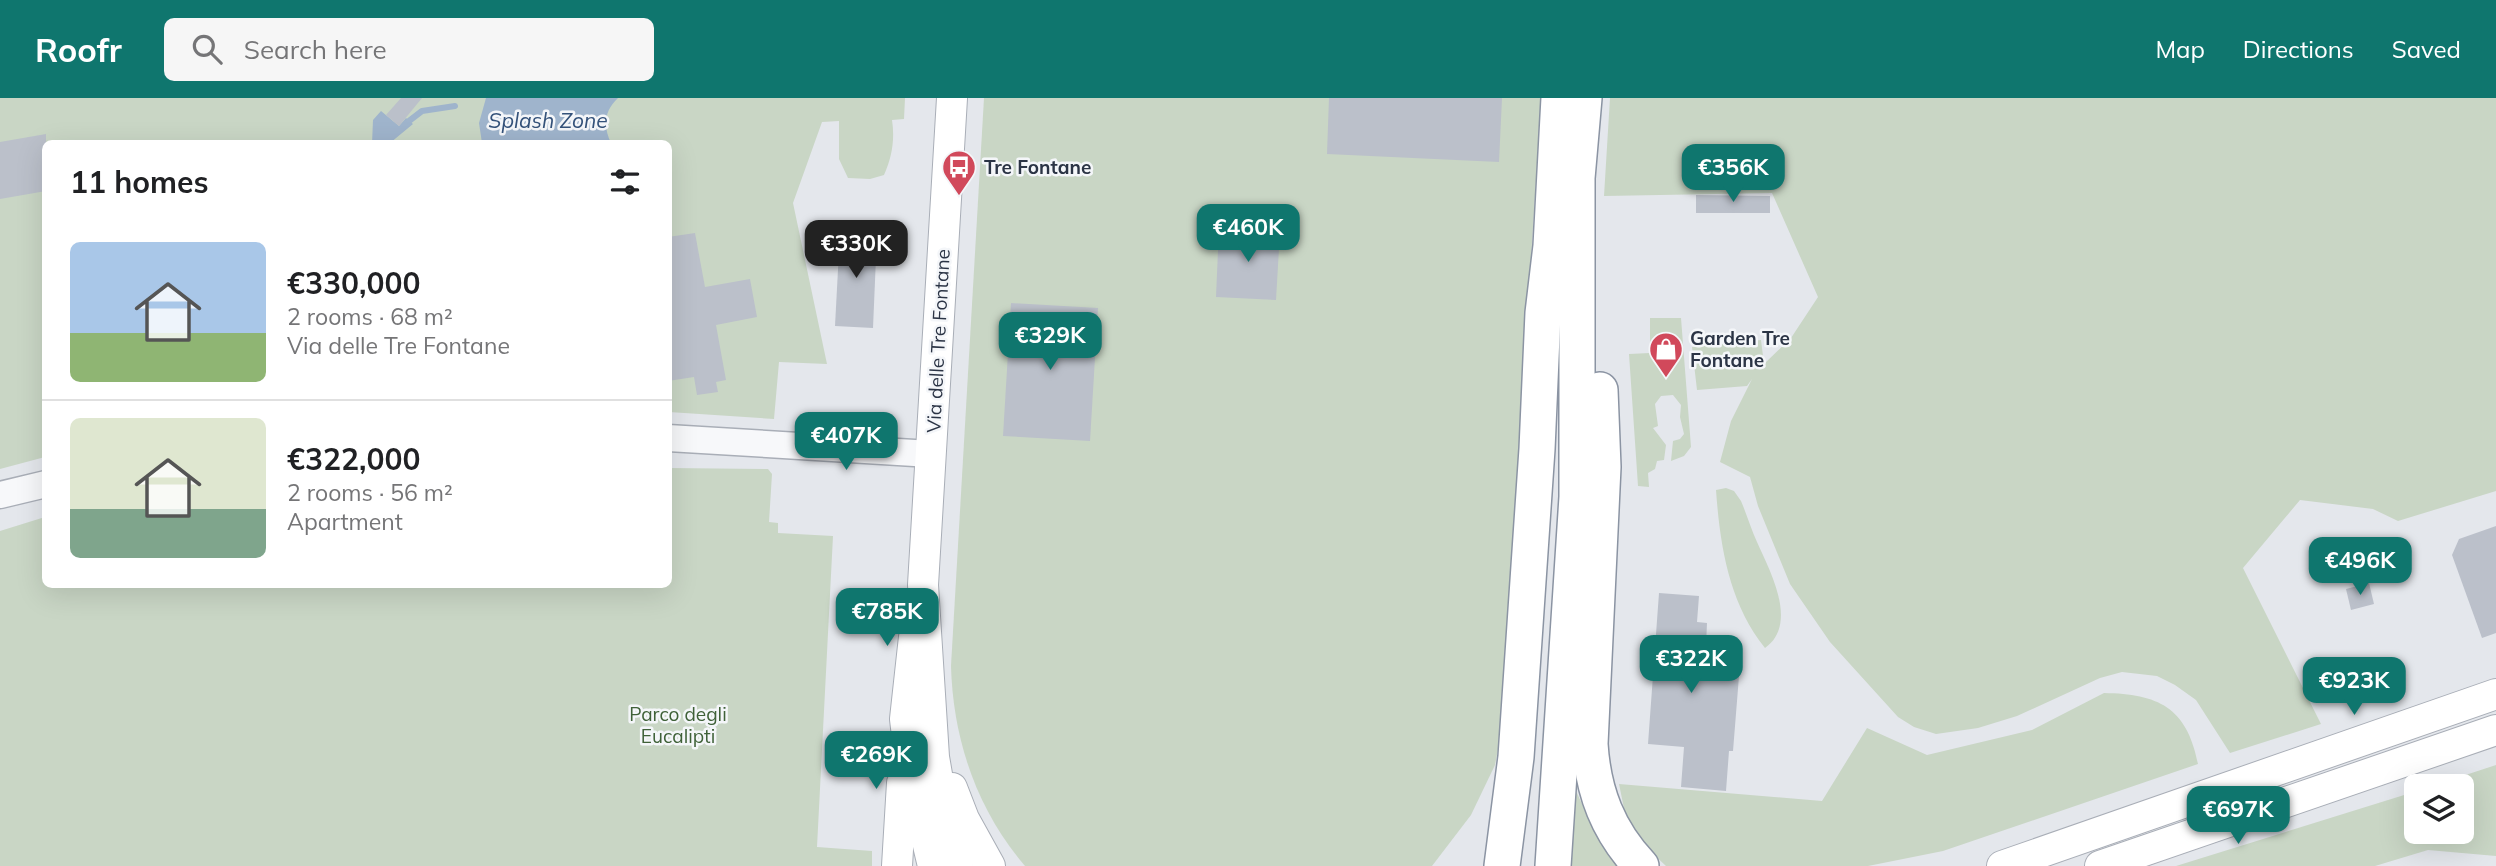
<!DOCTYPE html>
<meta charset="utf-8">
<style>
:root{--surface:#fff;--page:#f6f6f6;--text:#202124;--muted:#757577;--line:#e0e0e0;--accent:#0f766e}
body{margin:0;font-family:Mulish,sans-serif;background:var(--page);color:var(--text);height:100vh;display:flex;flex-direction:column;font-size:26px;white-space:nowrap}
*{box-sizing:border-box;margin:0}
p{font-size:23px;color:var(--muted)}
.icon{flex:none;width:38px;height:38px;fill:none;stroke:currentColor;stroke-width:2;stroke-linecap:round;stroke-linejoin:round}
.map{position:relative;flex:1;overflow:hidden}
.sheet{position:absolute;left:42px;top:42px;width:630px;height:448px;display:flex;flex-direction:column;background:var(--surface);border-radius:10px;box-shadow:0 7px 28px #0002}
.sheet>*{flex:none}
.tools{position:absolute;left:2404px;top:676px;display:grid;gap:14px}
.tools a{display:grid;place-items:center;width:70px;height:70px;border-radius:10px;background:var(--surface);box-shadow:0 7px 28px #0002;font-size:35px}
.price{position:absolute;translate:-50% -60px;padding:0 16px;border-radius:14px;background:var(--accent);color:#fff;font-size:23px;line-height:46px;filter:drop-shadow(0 2px 4px #0008)}
.price::after{content:'';position:absolute;left:50%;top:42px;width:21px;height:16px;margin-left:-10px;background:inherit;clip-path:polygon(0 0,100% 0,50% 100%)}
.price.active{background:#222;color:#fff}
ul{padding:0;list-style:none}
li{display:flex;align-items:center;gap:21px;height:175px;padding:0 28px}
li+li{border-top:2px solid var(--line)}
li span{display:grid;place-items:center;flex:none;width:196px;height:140px;border-radius:10px;color:#555}
li>.icon{margin-inline-start:auto}
span .icon{width:84px;height:84px;fill:#fffc;stroke-width:1}
li b{font-size:30px}
h2{display:flex;justify-content:space-between;align-items:center;height:84px;padding:0 28px;font-size:30px}
header{display:flex;align-items:center;gap:42px;box-sizing:border-box;height:98px;padding:0 35px;background:var(--accent);color:#fff}
header strong{font-size:33px}
nav{display:flex;gap:38px;margin-inline-start:auto;font-size:24px}
.search{width:490px;height:63px;background:var(--page);display:flex;align-items:center;gap:18px;box-sizing:border-box;padding:0 24px;border-radius:10px;color:var(--muted);font-size:26px}
.map>svg:first-child{display:block}
.green{fill:#c9d6c5}
.water{fill:#9fb4cc}
.lines{fill:none;stroke-linecap:round;stroke-linejoin:round}
.stream{stroke:#9fb4cc;stroke-width:6}
.building{fill:#bbc0ca}
.tertiary-casing{stroke:#a9aeb7;stroke-width:29}
.secondary-casing{stroke:#a9aeb7;stroke-width:32}
.trunk-casing{stroke:#8b94a3;stroke-width:38}
.tertiary{stroke:#f7f8fa;stroke-width:26}
.secondary{stroke:#fff;stroke-width:30}
.trunk{stroke:#fff;stroke-width:35}
.labels{text-anchor:middle;stroke-width:5;stroke-linejoin:round;paint-order:stroke}
.poi-label{font-size:19px;font-weight:bold;fill:#2b3445;stroke:#f4f6f9;text-anchor:start}
.street-label{font-size:19px;fill:#2b3445;stroke:#f4f6f9}
.park-label{font-size:19px;fill:#3f6138;stroke:#f4f6f9}
.water-label{font-size:21px;font-style:italic;fill:#34527a;stroke:#f4f6f9}
</style>
<header>
<strong>Roofr</strong>
<div class="search"><svg class="icon" aria-label="search" viewBox="0 0 24 24"><circle cx="10" cy="10" r="6"/><path d="M15 15l6 6"/></svg>Search here</div>
<nav><a>Map</a><a>Directions</a><a>Saved</a></nav>
</header>
<div class="map">
<svg width="2496" height="768" viewBox="0 0 2496 768">
<rect width="100%" height="100%" fill="#e4e7ec"/>
<g class="green">
<path d="M0 0H905L904 21 892 22C895 41 892 59 884 77L870 81 848 80 839 61V23L822 24 793 105 827 266 779 264 774 321 669 314 668 46H46L45 359 0 371Z"/>
<path d="M984 0H1541L1502 630 1495 667 1471 717 1432 768H1025C977 712 953 642 951 568Z"/>
<path d="M1610 0H2496V393L2398 423 2373 411 2300 402 2243 470 2321 626 2230 655 2196 602 2175 587 2157 578 2122 574 2100 580 2017 618 1978 630 1936 636 1914 629 1898 619 1830 544 1790 486 1758 408 1750 379 1720 364 1731 323 1752 281 1747 288 1697 292 1692 249 1761 242 1764 266 1791 240 1818 199 1772 95 1604 98Z"/>
<path d="M1650 220H1681L1691 349 1684 358 1671 363 1673 343 1680 341 1684 336 1680 319 1681 307 1673 297 1661 298 1655 306 1658 328 1653 330 1666 347 1664 362 1657 363 1655 371 1648 375 1649 389 1638 388 1629 256 1650 255Z"/>
<path d="M669 370 768 371 772 376 769 424 778 425V435L833 438 817 749 872 753V768H0V433L45 419 46 486H668Z"/>
<path d="M1726 390 1734 393 1741 403C1747 417 1751 431 1757 444 1770 473 1799 526 1765 550 1729 505 1720 448 1716 392Z"/>
<path d="M2104 595C2158 596 2187 609 2198 666L1943 753 1868 768H1666L1648 751 1626 720 1619 686 1822 703 1867 630 1927 657 2032 632Z"/>
<path d="M2496 667V758L2428 752 2375 768H2176L2417 693V733H2462V688H2432Z"/>
<path d="M1572 684 1596 737 1619 768H1565Z"/>
</g>
<g class="water">
<path d="M486 0H618C604 13 603 28 611 45H482L479 25Z"/>
<path d="M381 13 399 28 406 20 413 26 390 45 372 46 373 22Z"/>
</g>
<g class="lines">
<path class="stream" d="M409 23 422 13 455 8"/>
</g>
<g class="building">
<path d="M401 0H422L399 28 386 17Z"/>
<path d="M1329 0H1502L1499 64 1327 56Z"/>
<path d="M46 36V93L0 101V44Z"/>
<path d="M1696 97 1770 98V115H1696Z"/>
<path d="M1219 130 1280 133 1276 202 1216 199Z"/>
<path d="M840 134 877 136 873 230 835 228Z"/>
<path d="M695 135 705 189 750 181 757 219 716 227 726 282 716 284 718 294 697 297 694 279 668 283V139Z"/>
<path d="M1011 205 1098 210 1090 343 1003 338Z"/>
<path d="M2496 428V535L2482 540 2452 457 2459 441Z"/>
<path d="M2369 485 2374 506 2351 512 2346 491Z"/>
<path d="M1659 495 1699 498 1697 524 1707 525 1706 548 1716 549 1714 576 1739 578 1733 653H1729L1726 693 1681 689 1684 649 1648 646Z"/>
</g>
<g class="lines">
<g class="tertiary-casing">
<g id="tertiary">
<path d="M668 340 931 356"/>
<path d="M0 397 46 386"/>
</g>
</g>
<g class="secondary-casing">
<g id="secondary">
<path d="M952 0 923 487 934 659 945 723 958 768"/>
<path d="M914 539 905 621 912 680 933 768"/>
<path d="M952 690 964 721 990 768"/>
<path d="M897 768 902 685"/>
<path d="M2002 768 2496 596"/>
<path d="M2100 768 2496 632"/>
</g>
</g>
<g class="trunk-casing">
<g id="trunk">
<path d="M1600 292 1603 369 1590 646C1593 694 1608 733 1641 768"/>
<path d="M1502 768 1516 659 1537 351 1543 215 1551 148 1559 0"/>
<path d="M1553 768 1577 399V80L1584 0"/>
</g>
</g>
<use href="#tertiary" class="tertiary"/>
<use href="#secondary" class="secondary"/>
<use href="#trunk" class="trunk"/>
</g>
<defs>
<g id="bus-pin" transform="scale(1.75)"><path d="M0 17L-7.5 6A9.5 9.5 0 1 1 7.5 6Z" fill="#d1495b" stroke="#f4f6f9"/><path d="M-5-6H5V4H4V6H2V4H-2V6H-4V4H-5ZM-3.5-4V0h7V-4ZM-3.5 1.2v1.5H-2V1.2ZM2 1.2v1.5H3.5V1.2Z" fill="#fff"/></g>
<g id="shop-pin" transform="scale(1.75)"><path d="M0 17L-7.5 6A9.5 9.5 0 1 1 7.5 6Z" fill="#d1495b" stroke="#f4f6f9"/><path d="M-5-2.5h2.3a2.7 3.5 0 0 1 5.4 0H5L5.5 6h-11ZM-1.5-2.5h3a1.5 2.3 0 0 0-3 0Z" fill="#fff"/></g>
</defs>
<g fill-rule="evenodd">
<use href="#bus-pin" x="959" y="69"/>
<use href="#shop-pin" x="1666" y="251"/>
</g>
<g class="labels">
<g class="poi-label">
<text x="984" y="76">Tre Fontane</text>
<text x="1690" y="247">Garden Tre<tspan x="1690" dy="22">Fontane</tspan></text>
</g>
<g class="street-label">
<text transform="translate(938 243) rotate(-87)" y="7">Via delle Tre Fontane</text>
</g>
<g class="park-label">
<text x="678" y="623">Parco degli<tspan x="678" dy="22">Eucalipti</tspan></text>
</g>
<g class="water-label">
<text x="548" y="30">Splash Zone</text>
</g>
</g>
</svg>
<div class="tools">
<a><svg class="icon" aria-label="layers" viewBox="0 0 24 24"><path d="M12 4l9 5-9 5-9-5zM3 14l9 5 9-5"/></svg></a>
</div>
<b class="price" style="left:1733px;top:106px">€356K</b>
<b class="price" style="left:1248px;top:166px">€460K</b>
<b class="price active" style="left:856px;top:182px">€330K</b>
<b class="price" style="left:1050px;top:274px">€329K</b>
<b class="price" style="left:846px;top:374px">€407K</b>
<b class="price" style="left:2360px;top:499px">€496K</b>
<b class="price" style="left:887px;top:550px">€785K</b>
<b class="price" style="left:1691px;top:597px">€322K</b>
<b class="price" style="left:2354px;top:619px">€923K</b>
<b class="price" style="left:876px;top:693px">€269K</b>
<b class="price" style="left:2238px;top:748px">€697K</b>
<section class="sheet">
<h2>11 homes<svg class="icon" aria-label="filters" viewBox="0 0 24 24"><path d="M4 7h16M4 17h16"/><circle cx="9" cy="7" r="2"/><circle cx="15" cy="17" r="2"/></svg></h2>
<ul>
<li><span style="background:linear-gradient(#a9c7e8 65%,#8fb573 0)"><svg class="icon" aria-label="home" viewBox="0 0 24 24"><path d="M3 11l9-7 9 7M6 9v11h12V9"/></svg></span><div><b>€330,000</b><p>2 rooms · 68 m²</p><p>Via delle Tre Fontane</p></div></li>
<li><span style="background:linear-gradient(#dfe7d0 65%,#7fa58c 0)"><svg class="icon" aria-label="home" viewBox="0 0 24 24"><path d="M3 11l9-7 9 7M6 9v11h12V9"/></svg></span><div><b>€322,000</b><p>2 rooms · 56 m²</p><p>Apartment</p></div></li>
</ul>
</section>
</div>
